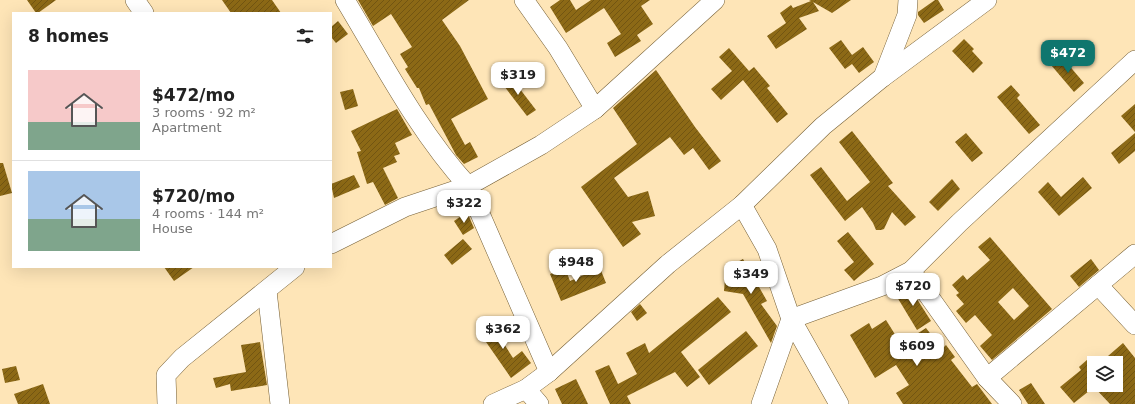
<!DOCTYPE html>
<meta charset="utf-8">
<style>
:root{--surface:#fff;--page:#f2f2f2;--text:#222;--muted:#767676;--line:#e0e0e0;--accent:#0f766e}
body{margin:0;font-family:"DejaVu Sans",sans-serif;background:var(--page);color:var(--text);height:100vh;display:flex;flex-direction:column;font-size:15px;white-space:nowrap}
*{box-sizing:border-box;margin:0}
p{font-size:13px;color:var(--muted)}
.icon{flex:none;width:22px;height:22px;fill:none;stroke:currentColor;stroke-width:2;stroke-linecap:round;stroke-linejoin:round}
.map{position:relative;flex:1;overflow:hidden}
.side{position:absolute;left:12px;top:12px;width:320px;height:256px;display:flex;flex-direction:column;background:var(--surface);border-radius:0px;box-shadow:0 4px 16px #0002}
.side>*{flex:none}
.tools{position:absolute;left:1087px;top:356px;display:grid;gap:8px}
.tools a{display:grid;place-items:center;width:36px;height:36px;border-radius:0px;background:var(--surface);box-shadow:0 4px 16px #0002;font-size:20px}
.price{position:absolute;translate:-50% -34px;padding:0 9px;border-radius:8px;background:#fff;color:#222;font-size:13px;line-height:26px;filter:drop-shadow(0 1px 2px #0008)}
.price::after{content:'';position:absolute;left:50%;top:24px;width:12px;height:9px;margin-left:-6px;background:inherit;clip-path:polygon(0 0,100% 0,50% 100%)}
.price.on{background:var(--accent);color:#fff}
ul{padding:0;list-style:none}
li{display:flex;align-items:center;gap:12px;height:100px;padding:0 16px}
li+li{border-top:1px solid var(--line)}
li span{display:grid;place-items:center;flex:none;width:112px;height:80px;border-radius:0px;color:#555}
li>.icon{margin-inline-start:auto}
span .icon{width:48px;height:48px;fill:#fffc;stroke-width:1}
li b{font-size:17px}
h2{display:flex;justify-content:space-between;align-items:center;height:48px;padding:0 16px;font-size:17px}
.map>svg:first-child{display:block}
.building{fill:url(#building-hatch);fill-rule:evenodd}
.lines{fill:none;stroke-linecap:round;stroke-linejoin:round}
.minor-casing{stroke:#755f35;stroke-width:20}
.minor{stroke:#fff;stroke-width:19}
</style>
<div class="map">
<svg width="1135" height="404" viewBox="0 0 1135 404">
<defs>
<pattern id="building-hatch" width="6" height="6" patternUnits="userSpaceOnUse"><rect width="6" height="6" fill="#8c6916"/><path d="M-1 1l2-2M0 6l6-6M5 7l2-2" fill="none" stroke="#725512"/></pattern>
</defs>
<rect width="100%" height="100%" fill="#fee5b7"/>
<g class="building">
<path d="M27 0H56L38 13H36Z"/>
<path d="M222 0H272L281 13H231Z"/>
<path d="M358 0H469L442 20 460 46 488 99 451 119 465 145 470 142 478 157 464 164 456 155 429 104 426 105 419 88H417L405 69 408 67 400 54 412 47 391 14 373 26Z"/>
<path d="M560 0H570L576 10 591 0H650L641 6 653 24 637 35 641 41 615 57 607 43 621 34 604 8 566 33 550 7Z"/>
<path d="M809 0H851L832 13 813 2 819 11 799 18 807 29 776 49 767 36 786 23 780 13 791 5 793 8 811 1Z"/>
<path d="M935 0H938L944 10 924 23 918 15V12Z"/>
<path d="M338 21 348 34 336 43 331 37V27Z"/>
<path d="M964 39 974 49 972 51 983 63 973 73 952 51Z"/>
<path d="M841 40 852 55 863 47 874 62 859 73 852 64 845 69 829 48Z"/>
<path d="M729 48 749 71 754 67 770 86 767 88 788 114 777 123 743 80 721 100 711 89 732 71 719 57Z"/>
<path d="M1061 56 1084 83 1074 92 1051 65Z"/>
<path d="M656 70 695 127 721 161 709 170 693 148 684 155 670 137 614 178 628 197 648 191 655 216 632 222 641 234 623 247 581 187 637 144 613 108Z"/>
<path d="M510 76 536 110 527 116 501 82Z"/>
<path d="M1011 85 1020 95 1017 98 1040 125 1029 134 997 97Z"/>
<path d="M353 89 358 106 345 110 340 92Z"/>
<path d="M1135 104V132L1121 116Z"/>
<path d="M397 109 412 135 395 143 400 154 394 156 397 162 383 168 398 198 385 205 373 182 367 184 357 152 361 151 351 131Z"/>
<path d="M852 131 893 183 888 186 916 217 905 226 892 212 884 229 881 230H876L873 223 862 207 845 221 810 175 821 167 847 201 870 182 839 142Z"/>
<path d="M966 133 983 153 972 162 955 142Z"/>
<path d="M1135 133V151L1119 164 1111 153Z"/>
<path d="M0 163H3L12 193 0 196Z"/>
<path d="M354 175 360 187 334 198 331 184Z"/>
<path d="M1083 177 1092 188 1059 216 1038 192 1048 182 1061 197Z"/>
<path d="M952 179 960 189 938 211 929 202Z"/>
<path d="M467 212 474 228 463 235 454 221Z"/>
<path d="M848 232 874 264 854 281 844 270 854 262 837 241Z"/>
<path d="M990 237 1052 309 992 360 980 346 992 335 975 315 966 323 956 311 964 304 956 295 959 293 952 285 963 275 967 280 990 260 978 247ZM1013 288 1029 306 1014 320 998 302Z"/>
<path d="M463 239 472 249 452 265 444 255Z"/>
<path d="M743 259 767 301 761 304 777 326 771 343 743 294 724 291 725 279 736 280 728 267Z"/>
<path d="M1091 259 1099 270 1079 287 1070 276Z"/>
<path d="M164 267H194L174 281Z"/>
<path d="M565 268 570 281 600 268 606 283 561 301 550 274Z"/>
<path d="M908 285 931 321 917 330 894 292Z"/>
<path d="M718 297 731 312 681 352 700 377 687 387 675 372 627 396 631 404H610L595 371 609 365 618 384 637 374 626 353 645 343 649 353Z"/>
<path d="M640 304 647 313 637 321 631 312Z"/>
<path d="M493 319 502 333 499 336 513 358 522 351 531 363 511 378 477 329Z"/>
<path d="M886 320 901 344 926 328 942 349 946 345 955 357 951 360 972 387 977 384 992 404H903L896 393 909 385 896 365 875 378 850 335 869 323 872 329Z"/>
<path d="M746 331 758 346 709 385 698 370Z"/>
<path d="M260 342 267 385 231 391 230 384 216 388 213 378 246 372 241 345Z"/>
<path d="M1123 343 1135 358V404H1110L1094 387 1074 403 1060 387 1081 370 1079 367 1088 359 1094 366V385H1116V363H1100Z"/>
<path d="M16 366 20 380 5 383 2 369Z"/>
<path d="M576 379 588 404H562L555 389Z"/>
<path d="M1031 383 1045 404H1028L1019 390Z"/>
<path d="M43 384 50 404H18L14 394Z"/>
</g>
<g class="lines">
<g class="minor-casing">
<g id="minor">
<path d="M135 0 144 13"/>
<path d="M345 0C383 63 418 131 468 186L549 372"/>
<path d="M883 77 907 15 908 0"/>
<path d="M595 109 715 0"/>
<path d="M742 205 767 249 791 319 839 404"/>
<path d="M331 244 405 207 468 186 541 145 595 109 558 48 524 0"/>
<path d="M911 271 987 378 1012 404"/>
<path d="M1098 285 1135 325"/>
<path d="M267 291 280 404"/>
<path d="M987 378 1135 254"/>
<path d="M526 389 539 404"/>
<path d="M167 404 166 375 182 358 295 267"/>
<path d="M493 404 526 389 549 372 668 264 742 205 823 126 883 77 987 0"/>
<path d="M761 404 791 319 882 286 911 271 959 223 1135 60"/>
</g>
</g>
<use href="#minor" class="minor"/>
</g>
</svg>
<div class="tools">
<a><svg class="icon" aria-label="layers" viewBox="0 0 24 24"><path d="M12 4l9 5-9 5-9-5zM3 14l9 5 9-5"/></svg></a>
</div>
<b class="price on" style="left:1068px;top:74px">$472</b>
<b class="price" style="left:518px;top:96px">$319</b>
<b class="price" style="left:464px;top:224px">$322</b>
<b class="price" style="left:576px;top:283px">$948</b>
<b class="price" style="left:751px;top:295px">$349</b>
<b class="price" style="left:913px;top:307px">$720</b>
<b class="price" style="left:503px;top:350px">$362</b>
<b class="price" style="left:917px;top:367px">$609</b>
<section class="side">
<h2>8 homes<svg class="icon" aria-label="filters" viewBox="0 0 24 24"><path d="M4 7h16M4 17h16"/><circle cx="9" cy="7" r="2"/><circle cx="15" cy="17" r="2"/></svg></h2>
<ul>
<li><span style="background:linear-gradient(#f6c9c9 65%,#7fa58c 0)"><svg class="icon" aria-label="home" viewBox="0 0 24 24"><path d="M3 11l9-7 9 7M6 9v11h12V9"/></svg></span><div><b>$472/mo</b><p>3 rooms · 92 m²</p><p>Apartment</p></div></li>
<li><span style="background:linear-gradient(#a9c7e8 60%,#7fa58c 0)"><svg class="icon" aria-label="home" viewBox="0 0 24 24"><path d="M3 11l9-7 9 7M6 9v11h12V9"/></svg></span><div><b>$720/mo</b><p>4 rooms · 144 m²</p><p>House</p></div></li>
</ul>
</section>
</div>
